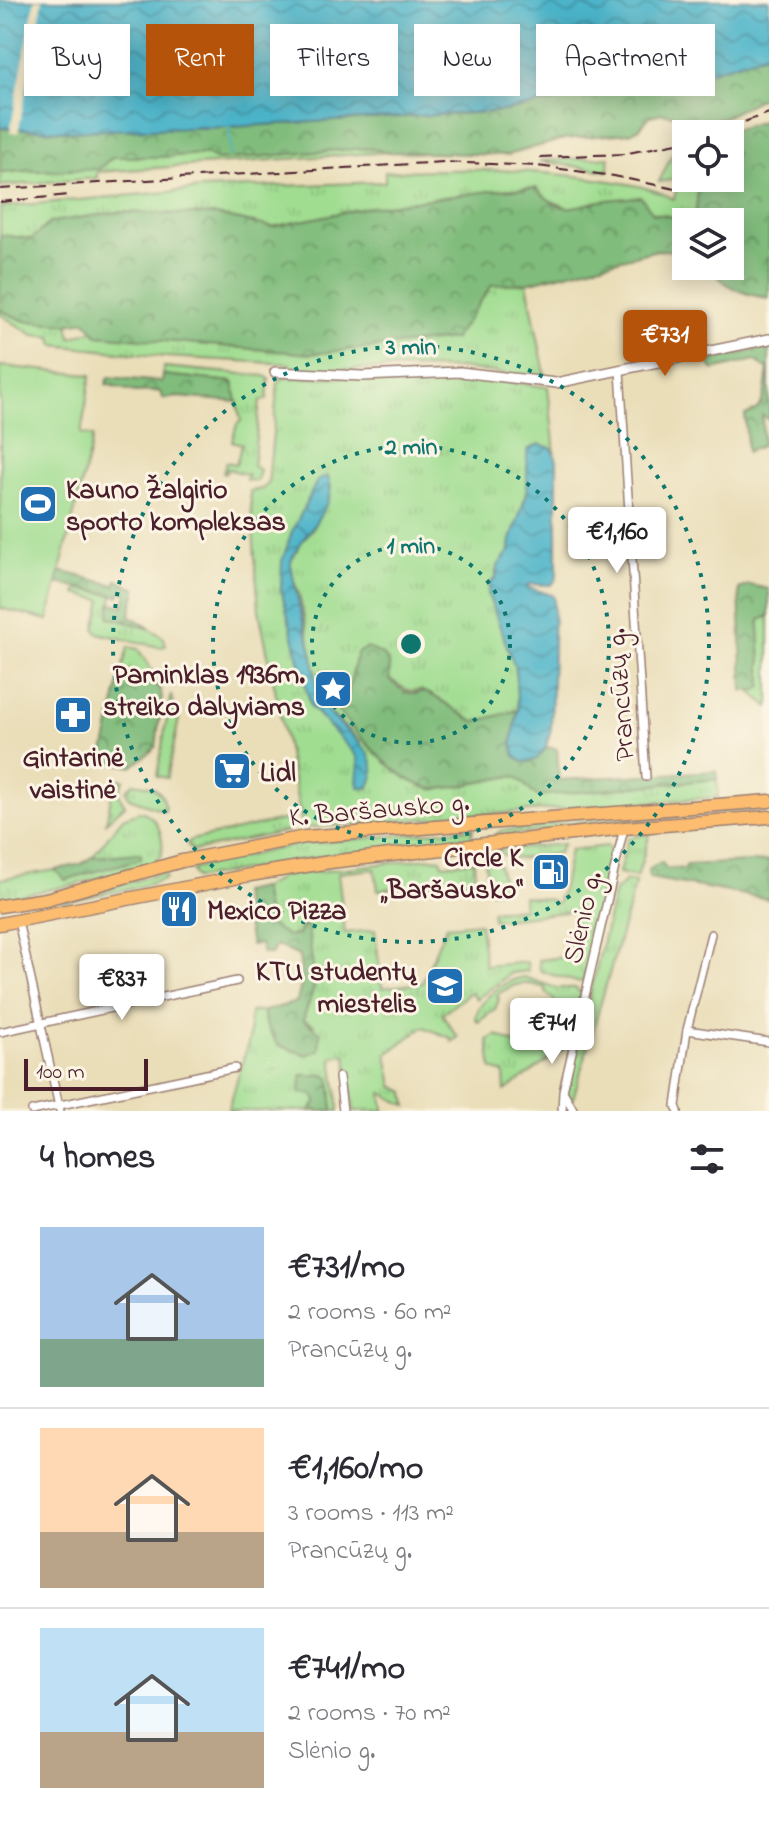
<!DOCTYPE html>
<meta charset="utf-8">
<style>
:root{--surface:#fff;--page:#f2f2f3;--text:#2b2b33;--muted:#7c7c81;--line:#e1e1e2;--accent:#b45309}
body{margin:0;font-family:"Indie Flower",sans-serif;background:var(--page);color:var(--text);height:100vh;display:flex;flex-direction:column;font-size:30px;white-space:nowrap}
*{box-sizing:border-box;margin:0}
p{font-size:26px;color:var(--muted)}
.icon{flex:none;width:44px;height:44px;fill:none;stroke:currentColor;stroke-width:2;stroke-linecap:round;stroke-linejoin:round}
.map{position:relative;height:1111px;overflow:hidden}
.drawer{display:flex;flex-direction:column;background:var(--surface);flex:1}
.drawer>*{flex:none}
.hud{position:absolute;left:24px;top:24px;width:722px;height:72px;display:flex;gap:16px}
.buttons{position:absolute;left:672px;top:120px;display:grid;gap:16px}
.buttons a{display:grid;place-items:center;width:72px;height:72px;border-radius:0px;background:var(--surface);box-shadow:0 4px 20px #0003;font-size:40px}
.scale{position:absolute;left:24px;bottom:20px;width:124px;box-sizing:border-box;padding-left:8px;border:4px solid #4a1f2b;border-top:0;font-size:22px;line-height:28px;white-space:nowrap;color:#4a1f2b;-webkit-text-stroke:6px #fcf5e5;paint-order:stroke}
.price{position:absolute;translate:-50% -68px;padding:0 18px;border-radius:8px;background:#fff;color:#222;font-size:26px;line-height:52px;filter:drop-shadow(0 2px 4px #0008)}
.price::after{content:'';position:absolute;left:50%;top:48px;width:24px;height:18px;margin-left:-12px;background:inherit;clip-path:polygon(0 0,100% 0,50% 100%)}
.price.on{background:var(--accent);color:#fff}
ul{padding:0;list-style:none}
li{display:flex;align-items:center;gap:24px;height:200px;padding:0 40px}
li+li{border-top:2px solid var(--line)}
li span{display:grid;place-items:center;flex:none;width:224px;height:160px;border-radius:0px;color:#555}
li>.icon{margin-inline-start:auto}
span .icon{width:96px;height:96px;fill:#fffc;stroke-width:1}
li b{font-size:34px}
h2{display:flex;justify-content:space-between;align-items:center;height:96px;padding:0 40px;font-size:34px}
.chip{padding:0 28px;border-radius:0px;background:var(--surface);box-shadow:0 4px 20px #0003;font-size:28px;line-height:72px}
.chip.on{background:var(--accent);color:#fff}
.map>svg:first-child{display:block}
.grass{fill:url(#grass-tufts);stroke:#757e5e;stroke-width:2;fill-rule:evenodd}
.forest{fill:url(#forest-crowns);stroke:#656e53;stroke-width:2}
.pitch{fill:#a0dd91;stroke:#757e5e;stroke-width:2}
.water{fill:url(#water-waves);stroke:#4a6a7a;stroke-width:2}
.pier{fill:#eadeb9}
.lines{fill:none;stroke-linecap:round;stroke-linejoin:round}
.stream{stroke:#4bb4c9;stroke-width:2}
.minor-casing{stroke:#9a7e72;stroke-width:10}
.tertiary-casing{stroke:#9a7e72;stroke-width:12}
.primary-casing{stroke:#9a7e72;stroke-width:15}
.minor{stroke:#fff;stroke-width:7}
.tertiary{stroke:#fff;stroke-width:9}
.primary{stroke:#fcbd6f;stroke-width:12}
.rail{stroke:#4a1f2b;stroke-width:2;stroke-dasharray:12 6;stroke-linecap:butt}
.ring{fill:none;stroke:#0f766e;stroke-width:4;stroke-dasharray:4 8}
.labels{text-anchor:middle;stroke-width:6;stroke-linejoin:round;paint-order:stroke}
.poi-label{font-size:28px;font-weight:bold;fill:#4a1f2b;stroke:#fcf5e5;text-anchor:start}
.street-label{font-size:28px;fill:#4a1f2b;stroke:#fcf5e5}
.centre{fill:#0f766e;stroke:#fcf5e5;stroke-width:4}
.ring-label{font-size:24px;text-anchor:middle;font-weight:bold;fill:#0f766e;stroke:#fcf5e5;stroke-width:6;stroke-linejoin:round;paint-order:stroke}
</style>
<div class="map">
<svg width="769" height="1111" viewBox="0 0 769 1111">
<defs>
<pattern id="grass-tufts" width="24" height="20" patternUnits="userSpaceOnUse" patternTransform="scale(2)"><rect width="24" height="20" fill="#a0dd91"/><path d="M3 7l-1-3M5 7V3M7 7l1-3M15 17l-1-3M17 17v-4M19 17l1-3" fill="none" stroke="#8bbd7d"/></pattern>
<pattern id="forest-crowns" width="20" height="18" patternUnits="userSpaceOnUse" patternTransform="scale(2)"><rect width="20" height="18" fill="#80bc7b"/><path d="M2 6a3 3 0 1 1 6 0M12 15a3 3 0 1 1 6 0" fill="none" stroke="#6b9865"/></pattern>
<pattern id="water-waves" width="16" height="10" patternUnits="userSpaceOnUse" patternTransform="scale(2)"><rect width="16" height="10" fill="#4bb4c9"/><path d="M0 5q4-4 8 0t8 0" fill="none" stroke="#4092a3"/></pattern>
</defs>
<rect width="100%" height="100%" fill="#fcf5e5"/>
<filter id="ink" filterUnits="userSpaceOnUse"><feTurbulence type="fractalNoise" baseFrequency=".0125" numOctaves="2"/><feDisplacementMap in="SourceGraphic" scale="16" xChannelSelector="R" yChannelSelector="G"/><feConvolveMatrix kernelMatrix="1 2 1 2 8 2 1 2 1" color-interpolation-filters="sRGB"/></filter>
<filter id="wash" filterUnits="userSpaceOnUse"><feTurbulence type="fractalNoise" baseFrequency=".006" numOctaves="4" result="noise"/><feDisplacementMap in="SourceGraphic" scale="32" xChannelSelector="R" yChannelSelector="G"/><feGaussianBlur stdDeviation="1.8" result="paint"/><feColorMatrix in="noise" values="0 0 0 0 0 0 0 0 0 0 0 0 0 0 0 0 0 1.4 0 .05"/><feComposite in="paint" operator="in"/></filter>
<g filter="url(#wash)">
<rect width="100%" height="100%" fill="#eadeb9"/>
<g class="grass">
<path d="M686 144V178H699L696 211 682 219 601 201 571 209 547 199 536 188 497 190 364 208 272 227 216 215 51 222 32 239 0 235V207L202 189 385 182V172C456 168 526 168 596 179 624 183 650 186 674 199L679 179 659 182 676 146Z"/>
<path d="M367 148 390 152 97 172V178L0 186V172L98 169 113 157H159L206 154 217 160Z"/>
<path d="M609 157 608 171 539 161Z"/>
<path d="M527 283 546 379 459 368 290 370V364L166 357 54 345 52 337 33 335 0 314V310L25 321 68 324 71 338 93 330 97 335 454 339 492 284Z"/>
<path d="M164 367 265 376 269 379 267 399 260 401 253 466 260 470 257 481 246 480 248 475 228 469 225 474 223 473 226 462 236 464 242 444 232 441 237 424 241 421 233 382 163 375Z"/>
<path d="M454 376 548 387 555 453 552 448 528 484 521 513 511 540 510 550 496 571V577L488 594 515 668 518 710 475 722 421 690C403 694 400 682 385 678 375 675 363 675 352 674L348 693 337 710C359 736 397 782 432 789 445 791 496 778 513 776L521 779 538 795 717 779 718 797 303 828 259 610 250 491 262 489 268 484 278 383 283 378ZM330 489 313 528 299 545 290 563V571L299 594 313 658 316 684 326 709 361 742 364 789 357 783 361 764 357 756 311 707 281 589 292 532 303 512Z"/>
<path d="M78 588 113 595 109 617 151 629 164 638 166 646 159 647 98 633 95 629 102 600 76 594Z"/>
<path d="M769 616V707L750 691 757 690 762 686 759 628 760 620Z"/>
<path d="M128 647 138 649 154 674 160 689 141 675 122 670Z"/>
<path d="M171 694 176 717 179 719 167 778 157 776Z"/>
<path d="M115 778 124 780C118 789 118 796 125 805L106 822Z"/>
<path d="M133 783C152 785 166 790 165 811L129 798 126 791Z"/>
<path d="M769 807V810L661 818 496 836 498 832 503 830 580 821Z"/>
<path d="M141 811C159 818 164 837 162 855L154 862 73 885 0 899V879L55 870 66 880 140 853 92 857 123 818Z"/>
<path d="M288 819 291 825 289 831 193 851 187 844 191 840Z"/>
<path d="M473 828 471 840 319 857 199 878H195L192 871 195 868 294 845Z"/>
<path d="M650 833 637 877 619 873 628 838Z"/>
<path d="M563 844 558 853C537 856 513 865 496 850Z"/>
<path d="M608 846 610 850H614L583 981 577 982 543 972 540 970 539 960 566 957V950L576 911 493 920 492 911 523 908V896L552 900 554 904 559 902 558 898 562 892 570 850Z"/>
<path d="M484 854C502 860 501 872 503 889L489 891Z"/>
<path d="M430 858 441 859 443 865 474 861 475 876 467 880 378 890 375 869 338 873 345 933 375 930 382 988 422 983 446 926 480 923 485 966 527 962 528 971 511 973 477 999 471 992 442 1014 458 1037 452 1042 451 1038 423 1027 387 1054 393 1086 405 1092 407 1106 382 1093 384 1111H354L346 1055 332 1057 339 1111H333L330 1078 315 1095 317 1101 310 1111H228L249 1040 250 1012 264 1011 265 1024 278 1045 307 1055 314 1025 303 1020 315 984 302 925 298 935 288 936 268 924 262 888 278 880 280 876Z"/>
<path d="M162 873 166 878C143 888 116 891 92 896 61 903 32 912 0 917V912L59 903Z"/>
<path d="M626 881 636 882 572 1102 567 1091 615 891Z"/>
<path d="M524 977 556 988H576L581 994 567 1047 505 1091 504 1073 492 1069 488 1040 496 1035 521 1046 524 1041 535 1043 550 1032 551 1020 556 1018 554 1000 546 993 545 988C524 981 515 982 497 995L499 999 495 1009 478 1022 475 1018C481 998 502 981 524 977Z"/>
</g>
<g class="forest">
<path d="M769 53V94L725 117 705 121 662 113 650 116 640 128 630 133 564 139 508 155 390 152 367 148 217 160 205 154 159 157H113L99 169 0 172V128L68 131 229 127 504 111 708 72Z"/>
<path d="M769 119V298C744 295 724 287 709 266H730V222H686V251L657 250 527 283 492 285 454 339 310 354 97 335 86 321 68 324 25 321 0 310V235L32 239 51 222 118 212 216 215 272 227 364 208 497 190 536 188C563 216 569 207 601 201 614 198 628 198 641 197L653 213 682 219 696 211 699 178H730V134H720Z"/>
<path d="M769 347V420L762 415 763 445 747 452 745 415C768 408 764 391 768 370L755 360 714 370 709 364 713 360Z"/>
<path d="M163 375 233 382 237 402 178 397 164 399 159 391 135 392 106 384 109 377 162 382Z"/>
<path d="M59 571 115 585 117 580 136 589 130 615 151 629 109 617 111 603 124 606 127 592 121 591 119 596 57 583Z"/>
<path d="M749 585 769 589V616L760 620 759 628 762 686 757 690 743 691 739 589Z"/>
<path d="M366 648C384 653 393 659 389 679 395 684 402 692 411 693 419 693 422 690 430 694 445 702 459 713 475 722L518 710 512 742 515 756 523 762 543 752 546 747 557 749 559 780 716 771 717 779 538 796C527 792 525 780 513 776 496 778 444 791 432 789 396 782 360 736 337 710L332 701V693L341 691 346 694 348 693 357 653Z"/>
<path d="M122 670 141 675 160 689 162 697 156 747 132 767 110 762 103 757Z"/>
<path d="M141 853V859L65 880 55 870 81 864 92 857Z"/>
<path d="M769 861V899L649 878V869L661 862 666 868 685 869 686 865Z"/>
<path d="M262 888 268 924 288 936 298 935 307 920 315 984 303 1020 320 1032 319 1050 307 1055 278 1045 265 1023 264 1011 297 1002 302 981 299 956 276 945 271 954H263L260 944 251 945 241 892Z"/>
<path d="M302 1075H324L330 1078 333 1111H310L317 1101 314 1095 300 1093Z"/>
</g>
<path class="pitch" d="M0 366 91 375 81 434 93 437 48 620 0 608Z"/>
<g class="water">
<path d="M0 0H769V53L708 72 504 111 229 127 68 131 0 128Z"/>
<path d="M539 444 552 448 557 461V575L556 580 551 585 529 584 527 587 552 595 554 599 551 729 546 747 537 759 523 762 515 756 512 742 518 710 515 668 488 594 490 583 496 577 498 566 510 550 511 540 527 493V450Z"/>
<path d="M327 476C344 500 297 539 291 562 290 565 301 613 303 621 306 633 311 644 313 656 315 674 316 693 326 709 342 733 389 753 368 788L359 787C354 777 362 767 357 756L311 707 281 589 282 561 292 532 317 481Z"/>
</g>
<path class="pier" d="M35 0H43L18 133 10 132Z"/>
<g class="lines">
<path class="stream" d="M229 124 231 155"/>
</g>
</g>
<g filter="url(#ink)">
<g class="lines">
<g class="minor-casing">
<g id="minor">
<path d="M620 371 646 777"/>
<path d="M18 921 60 1111"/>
<path d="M687 1030 769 1042"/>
<path d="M0 1032 237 981"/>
<path d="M339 1077 343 1111"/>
<path d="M564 1093 574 1111"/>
<path d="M32 1111 235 1068"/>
<path d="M562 1111 563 1091 624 828"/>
<path d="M678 1111 676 1106 687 1030 711 934"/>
</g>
</g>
<g class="tertiary-casing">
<path id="tertiary" d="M275 372 362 376 460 372 556 383 769 339"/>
</g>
<g class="primary-casing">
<g id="primary">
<path d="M0 906 46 899 182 861 305 837 769 801"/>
<path d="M0 924 250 875 330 862 624 828 769 817"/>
</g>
</g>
<use href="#minor" class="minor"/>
<use href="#tertiary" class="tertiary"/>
<use href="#primary" class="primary"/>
<g class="rail">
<path d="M711 134 769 113"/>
<path d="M540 157 624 154 686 141"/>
<path d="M0 189 444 162 538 166 614 176 675 189"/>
<path d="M0 202 69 195"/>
</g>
</g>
</g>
<g class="ring">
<circle cx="411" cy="644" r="99"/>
<circle cx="411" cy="644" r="198"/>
<circle cx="411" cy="644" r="298"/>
</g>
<defs>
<g id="stadium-square" transform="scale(2)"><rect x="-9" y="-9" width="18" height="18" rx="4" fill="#1f6fb2" stroke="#fcf5e5"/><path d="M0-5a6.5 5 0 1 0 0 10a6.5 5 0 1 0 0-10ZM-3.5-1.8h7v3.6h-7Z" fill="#fff"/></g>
<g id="sight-square" transform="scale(2)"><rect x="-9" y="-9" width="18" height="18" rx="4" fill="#1f6fb2" stroke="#fcf5e5"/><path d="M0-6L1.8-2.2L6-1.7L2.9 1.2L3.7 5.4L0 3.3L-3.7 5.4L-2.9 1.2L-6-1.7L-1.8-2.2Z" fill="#fff"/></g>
<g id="pharmacy-square" transform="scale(2)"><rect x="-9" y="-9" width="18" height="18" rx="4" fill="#1f6fb2" stroke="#fcf5e5"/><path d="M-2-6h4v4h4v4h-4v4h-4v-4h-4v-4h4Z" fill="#fff"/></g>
<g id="supermarket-square" transform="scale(2)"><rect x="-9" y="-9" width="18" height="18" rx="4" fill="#1f6fb2" stroke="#fcf5e5"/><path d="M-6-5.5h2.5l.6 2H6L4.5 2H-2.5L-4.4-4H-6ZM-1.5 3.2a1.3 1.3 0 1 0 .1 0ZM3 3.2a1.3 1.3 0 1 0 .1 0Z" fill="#fff"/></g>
<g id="fuel-square" transform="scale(2)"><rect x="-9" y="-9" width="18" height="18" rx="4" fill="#1f6fb2" stroke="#fcf5e5"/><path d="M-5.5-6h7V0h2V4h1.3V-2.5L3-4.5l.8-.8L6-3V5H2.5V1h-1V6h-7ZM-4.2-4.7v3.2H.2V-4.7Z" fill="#fff"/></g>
<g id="restaurant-square" transform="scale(2)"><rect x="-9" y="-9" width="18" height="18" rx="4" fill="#1f6fb2" stroke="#fcf5e5"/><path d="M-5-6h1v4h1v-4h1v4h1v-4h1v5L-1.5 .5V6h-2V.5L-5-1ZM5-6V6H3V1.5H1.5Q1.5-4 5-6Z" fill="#fff"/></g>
<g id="university-square" transform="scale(2)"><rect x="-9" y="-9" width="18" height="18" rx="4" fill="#1f6fb2" stroke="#fcf5e5"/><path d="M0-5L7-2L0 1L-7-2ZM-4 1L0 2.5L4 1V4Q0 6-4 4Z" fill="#fff"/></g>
</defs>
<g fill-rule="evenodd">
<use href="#stadium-square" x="38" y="504"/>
<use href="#sight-square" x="333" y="689"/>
<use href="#pharmacy-square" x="73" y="715"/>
<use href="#supermarket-square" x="232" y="771"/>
<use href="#fuel-square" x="551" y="872"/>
<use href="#restaurant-square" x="179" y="909"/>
<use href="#university-square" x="445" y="986"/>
</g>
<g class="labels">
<g class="poi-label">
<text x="66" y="498">Kauno Žalgirio<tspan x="66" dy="32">sporto kompleksas</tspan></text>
<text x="305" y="683" text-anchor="end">Paminklas 1936m.<tspan x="305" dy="32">streiko dalyviams</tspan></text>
<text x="73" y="766" text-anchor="middle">Gintarinė<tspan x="73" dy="32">vaistinė</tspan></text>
<text x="260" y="781">Lidl</text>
<text x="523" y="866" text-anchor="end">Circle K<tspan x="523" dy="32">„Baršausko“</tspan></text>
<text x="207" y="919">Mexico Pizza</text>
<text x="417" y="980" text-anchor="end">KTU studentų<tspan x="417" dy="32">miestelis</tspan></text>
</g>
<g class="street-label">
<text transform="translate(619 695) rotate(-94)" y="10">Prancūzų g.</text>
<text transform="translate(379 808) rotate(-5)" y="10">K. Baršausko g.</text>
<text transform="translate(581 917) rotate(-77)" y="10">Slėnio g.</text>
</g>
</g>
<circle cx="411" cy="644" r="12" class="centre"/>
<g class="ring-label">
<text x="411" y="354">3 min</text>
<text x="411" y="454">2 min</text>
<text x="411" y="553">1 min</text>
</g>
</svg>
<div class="buttons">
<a><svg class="icon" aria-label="locate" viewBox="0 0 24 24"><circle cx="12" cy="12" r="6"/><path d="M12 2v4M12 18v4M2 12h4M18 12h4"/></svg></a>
<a><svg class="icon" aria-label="layers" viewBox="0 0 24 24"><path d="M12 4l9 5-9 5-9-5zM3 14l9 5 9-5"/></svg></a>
</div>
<div class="scale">100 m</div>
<b class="price on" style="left:665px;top:378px">€731</b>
<b class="price" style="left:617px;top:575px">€1,160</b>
<b class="price" style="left:122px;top:1022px">€837</b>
<b class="price" style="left:552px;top:1066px">€741</b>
<div class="hud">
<a class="chip">Buy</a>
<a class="chip on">Rent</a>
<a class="chip">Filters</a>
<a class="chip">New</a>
<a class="chip">Apartment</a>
</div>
</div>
<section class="drawer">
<h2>4 homes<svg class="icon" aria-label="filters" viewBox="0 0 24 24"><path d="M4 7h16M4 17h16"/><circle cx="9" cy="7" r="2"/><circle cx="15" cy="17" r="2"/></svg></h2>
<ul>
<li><span style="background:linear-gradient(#a9c7e8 70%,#7fa58c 0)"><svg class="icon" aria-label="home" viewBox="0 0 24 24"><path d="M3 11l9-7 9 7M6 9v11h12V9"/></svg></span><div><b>€731/mo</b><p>2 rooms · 60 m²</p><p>Prancūzų g.</p></div></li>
<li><span style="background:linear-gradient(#ffd9b3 65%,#b9a48a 0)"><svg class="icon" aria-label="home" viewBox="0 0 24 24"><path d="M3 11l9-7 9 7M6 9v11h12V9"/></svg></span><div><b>€1,160/mo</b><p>3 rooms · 113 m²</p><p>Prancūzų g.</p></div></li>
<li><span style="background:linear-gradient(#bfe0f5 65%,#b9a48a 0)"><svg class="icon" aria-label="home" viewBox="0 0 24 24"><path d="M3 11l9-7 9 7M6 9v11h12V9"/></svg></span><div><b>€741/mo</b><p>2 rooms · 70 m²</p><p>Slėnio g.</p></div></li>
</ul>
</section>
